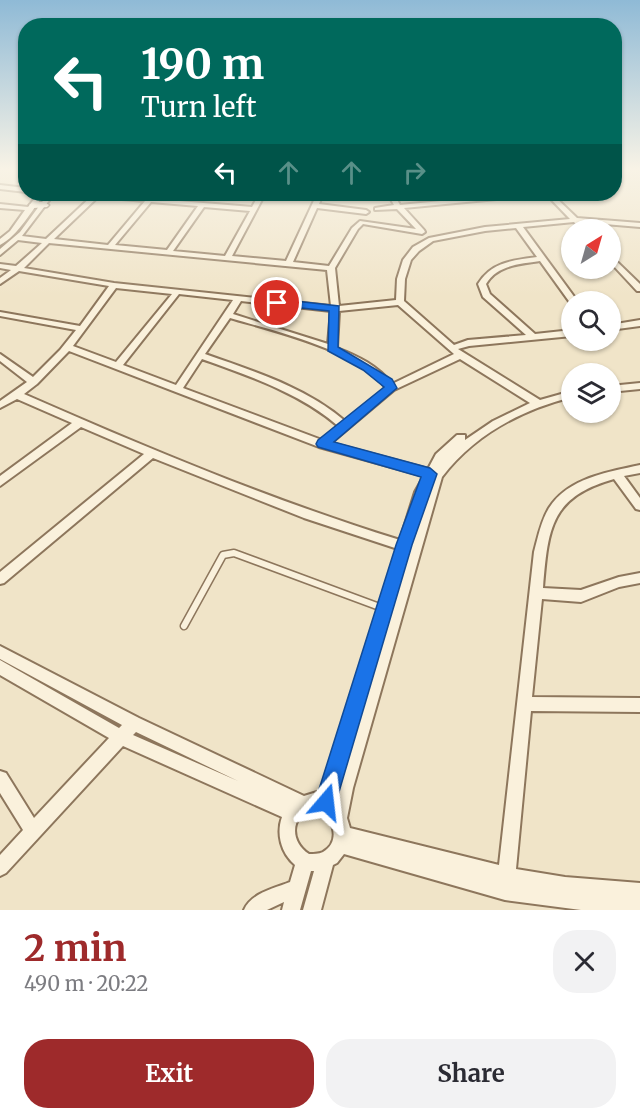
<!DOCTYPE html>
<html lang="en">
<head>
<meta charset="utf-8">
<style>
  :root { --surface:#fff; --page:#f2f2f3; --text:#2b2b33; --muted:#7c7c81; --accent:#9e2a2b }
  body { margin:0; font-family:Merriweather,serif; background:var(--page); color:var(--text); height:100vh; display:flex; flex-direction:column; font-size:22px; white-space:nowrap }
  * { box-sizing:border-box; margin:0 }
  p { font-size:20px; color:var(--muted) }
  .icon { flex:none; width:33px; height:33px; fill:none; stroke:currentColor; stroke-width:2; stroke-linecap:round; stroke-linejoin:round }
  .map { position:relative; height:910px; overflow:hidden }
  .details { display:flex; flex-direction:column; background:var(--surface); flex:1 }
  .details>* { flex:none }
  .hud { position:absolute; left:18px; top:18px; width:604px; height:183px; border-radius:24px; box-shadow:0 2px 4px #0004; background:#00695c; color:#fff; overflow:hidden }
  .needle { width:39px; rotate:37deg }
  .tools { position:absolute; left:561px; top:219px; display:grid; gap:12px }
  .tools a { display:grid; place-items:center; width:60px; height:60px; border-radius:50%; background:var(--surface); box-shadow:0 2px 4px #0004; font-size:30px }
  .pin { position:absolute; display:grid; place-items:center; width:51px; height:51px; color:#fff; margin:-26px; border:3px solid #fff; border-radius:50%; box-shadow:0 2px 6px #0007 }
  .me { position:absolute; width:66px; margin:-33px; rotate:17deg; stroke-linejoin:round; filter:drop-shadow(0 0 4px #0008) }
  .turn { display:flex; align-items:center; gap:21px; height:126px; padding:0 24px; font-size:27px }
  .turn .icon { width:78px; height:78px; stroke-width:2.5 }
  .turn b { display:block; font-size:42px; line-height:51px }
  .lanes { display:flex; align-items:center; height:57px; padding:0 24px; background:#0003; justify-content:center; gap:30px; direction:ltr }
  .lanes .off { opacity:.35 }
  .round { display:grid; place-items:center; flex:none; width:63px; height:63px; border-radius:24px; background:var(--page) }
  .summary { display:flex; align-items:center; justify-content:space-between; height:102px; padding:0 24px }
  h1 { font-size:36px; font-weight:700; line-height:45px; color:var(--accent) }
  .action { display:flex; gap:12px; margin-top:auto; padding:12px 24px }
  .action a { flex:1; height:69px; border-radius:24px; background:var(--accent); color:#fff; font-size:24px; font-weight:700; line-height:69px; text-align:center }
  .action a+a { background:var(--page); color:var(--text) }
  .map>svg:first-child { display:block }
</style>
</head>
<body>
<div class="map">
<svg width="640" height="910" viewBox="0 0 640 910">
  <rect width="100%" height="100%" fill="#f0e4c8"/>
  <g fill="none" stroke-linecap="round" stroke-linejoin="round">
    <defs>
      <path id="lane" d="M184,626L223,555L234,553L385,609"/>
      <g id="street">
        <path d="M0,185L26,188V192L0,189Z"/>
        <path d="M38,194H44C33,209 18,236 0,245V239L10,231L25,210L0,208V204L28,207Z"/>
        <path d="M48,194H54L22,236L46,239L94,194L252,207L257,198L226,196L223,194H265L232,256L286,261L317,194H323L319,204L366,210L369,212L366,214L317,208L293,262L329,266L352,228L360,221L416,229L397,209L375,210V208L394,205L388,194H394L400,205L513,194H530L527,196L404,208L424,230L425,232L422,234L363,224L358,229L335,268L339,306L396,300L397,279L403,260L413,247L429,238L485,227L570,219L546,194H552L577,218L640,223V227L581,222L588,230H581L574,222L523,227L578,302H572L571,304L540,261C520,264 497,265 486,284L490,294L535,334L572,330V336L469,346L458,349L540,400L572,391V397C521,410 474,435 442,477L353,788L347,818L350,828L499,865L534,552C538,537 541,521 549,508C568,478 608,472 640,465V473L624,476L640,498V510L636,509L614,479C550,497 548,529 543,588L581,590L619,577L640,573V583L619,587L581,602L542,599L532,697L640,698V712L531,711L516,869L565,877L640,883V910H581L505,900L344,854L337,863L333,865L321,910H303L314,871H311L300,910H282L284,902L267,910H244C251,893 275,888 290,882L295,865C281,853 276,834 282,817L123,746L6,873L0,876V855L23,830L0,793V771L6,773L34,818L109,738L0,675V660L119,728L122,725L0,659V646L139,718L304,796L317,792L321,794L398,549L304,518L153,458L4,583L0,584V572L144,454L81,427L0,486V476L72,423L17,399L0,408V401L27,382L0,361V354L33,377L60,350L76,330L0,316V312L80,326L109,286L19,271L0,284V278L11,270L0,268V264L16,266L42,243L18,240L0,255V249L20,232ZM98,197L145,201L108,245L54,239ZM151,202L198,206L167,250L115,245ZM204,207L250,211L225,256L173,251ZM516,228L537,257C514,260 491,262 478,284L483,297L526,335L468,340L454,345L404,301L405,279L411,260L419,251L433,241L485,231ZM49,243L327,270L331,306L114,283L24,268ZM116,288L172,294L116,362L73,346ZM179,294L233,300L176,385L123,365ZM241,301L331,311L328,344L233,314ZM398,305L454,354L392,384C378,366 358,356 337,348L339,311ZM230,318C277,332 354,349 386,388L345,421C306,387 253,371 205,354ZM69,351L319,447L424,476L415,492L400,540C271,500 147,448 24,394L37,384ZM202,359C249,376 300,393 338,426L322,440L183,388ZM460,359L530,403L493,421L465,440V435H457L436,454L428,469L331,443L394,390ZM136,732L238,781L133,735ZM316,808C333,816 342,841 323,852C319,854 313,854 309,854C288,840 291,813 316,808Z"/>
        <path d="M610,255L640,284V291H637L610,262Z"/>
        <path d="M640,320V326L610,330V325Z"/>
        <path d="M640,383V389L610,392V386Z"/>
      </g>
      <path id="secondary" d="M44,202L49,205L47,207L34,208L29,205L34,202Z"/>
    </defs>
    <use href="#lane" stroke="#8d765c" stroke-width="9"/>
    <use href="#street" stroke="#8d765c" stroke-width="4"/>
    <use href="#secondary" stroke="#6f573f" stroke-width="3"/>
    <use href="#lane" stroke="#faf1dc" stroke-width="6"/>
    <use href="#street" fill="#faf1dc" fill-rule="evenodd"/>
    <use href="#secondary" fill="#faf1dc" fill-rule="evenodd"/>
  </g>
  <linearGradient id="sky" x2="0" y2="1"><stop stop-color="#8fbad6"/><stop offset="0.57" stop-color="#f8f3e6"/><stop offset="1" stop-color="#f8f3e6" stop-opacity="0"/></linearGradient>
  <rect width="640" height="296" fill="url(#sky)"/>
  <path fill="#1a73e8" stroke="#114b97" stroke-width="1.5" d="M277,299L339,306L338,347L392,379L397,388L334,442L430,468L437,474L412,545L336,802L333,809L326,812L318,809L315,802L396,545L421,477L318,447L316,444L318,440L384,387L363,370L328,351L329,311L273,305V300Z"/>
</svg>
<div class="tools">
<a><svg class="needle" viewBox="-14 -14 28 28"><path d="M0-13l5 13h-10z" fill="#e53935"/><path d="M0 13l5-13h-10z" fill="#7c7c81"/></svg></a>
<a><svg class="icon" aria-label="search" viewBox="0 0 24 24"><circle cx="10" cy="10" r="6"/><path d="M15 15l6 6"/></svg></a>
<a><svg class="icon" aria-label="layers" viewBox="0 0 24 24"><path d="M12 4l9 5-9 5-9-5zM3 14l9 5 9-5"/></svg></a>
</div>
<div class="pin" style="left:277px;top:303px;background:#d93025"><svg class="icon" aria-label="arrive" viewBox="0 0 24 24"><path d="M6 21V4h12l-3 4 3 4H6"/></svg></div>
<svg class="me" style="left:326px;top:802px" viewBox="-20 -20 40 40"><path d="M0-17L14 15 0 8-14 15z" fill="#1a73e8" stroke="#fff" stroke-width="4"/></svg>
<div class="hud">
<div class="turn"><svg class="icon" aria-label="left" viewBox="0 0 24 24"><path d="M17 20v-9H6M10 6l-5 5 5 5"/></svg><div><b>190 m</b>Turn left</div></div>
<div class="lanes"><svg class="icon" aria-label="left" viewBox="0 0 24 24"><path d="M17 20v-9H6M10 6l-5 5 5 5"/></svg><svg class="icon off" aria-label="ahead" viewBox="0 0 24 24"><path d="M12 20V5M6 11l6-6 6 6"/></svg><svg class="icon off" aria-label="ahead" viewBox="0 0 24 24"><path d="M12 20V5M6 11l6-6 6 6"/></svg><svg class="icon off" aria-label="right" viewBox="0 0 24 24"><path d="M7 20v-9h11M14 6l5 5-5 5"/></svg></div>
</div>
</div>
<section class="details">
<div class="summary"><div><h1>2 min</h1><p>490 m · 20:22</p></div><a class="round"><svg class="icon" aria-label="close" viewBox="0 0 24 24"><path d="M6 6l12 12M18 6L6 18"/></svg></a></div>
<div class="action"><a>Exit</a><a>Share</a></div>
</section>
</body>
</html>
